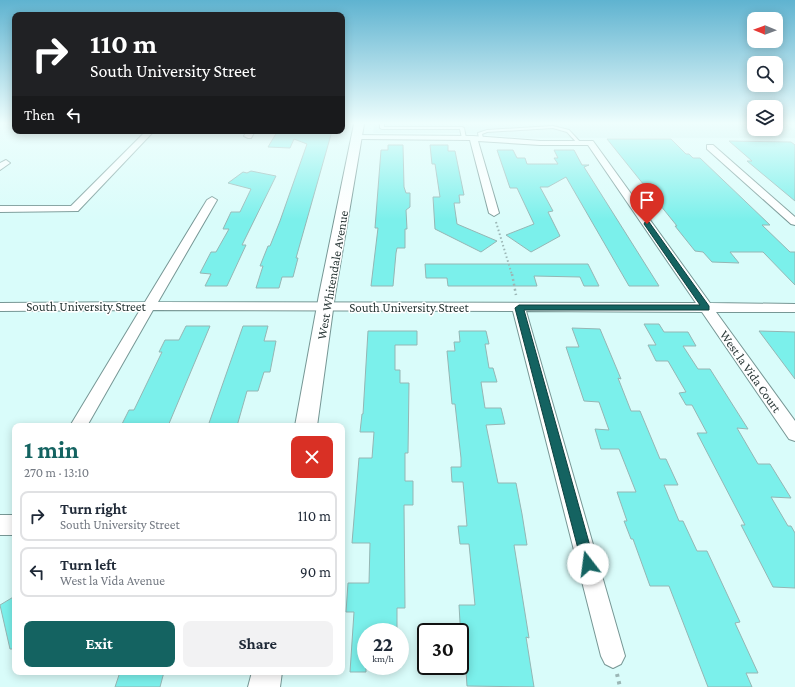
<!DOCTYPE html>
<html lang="en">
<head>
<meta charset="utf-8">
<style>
  :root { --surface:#fff; --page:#f2f2f3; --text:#1f2937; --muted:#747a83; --line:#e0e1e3; --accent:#146361 }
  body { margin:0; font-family:"Crimson Pro",serif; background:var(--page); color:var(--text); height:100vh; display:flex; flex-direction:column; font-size:15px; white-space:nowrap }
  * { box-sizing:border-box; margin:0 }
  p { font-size:13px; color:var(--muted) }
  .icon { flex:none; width:22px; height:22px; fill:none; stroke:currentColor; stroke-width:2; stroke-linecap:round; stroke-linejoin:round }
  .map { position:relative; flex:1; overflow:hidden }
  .side { position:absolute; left:12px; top:423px; width:333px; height:252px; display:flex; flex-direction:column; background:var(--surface); border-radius:8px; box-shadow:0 2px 10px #0003 }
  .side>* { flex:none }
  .guide { position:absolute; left:12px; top:12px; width:333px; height:122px; border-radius:8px; box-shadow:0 2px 10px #0003; background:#202124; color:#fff; overflow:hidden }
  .needle { width:26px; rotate:271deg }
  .tools { position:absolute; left:747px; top:12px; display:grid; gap:8px }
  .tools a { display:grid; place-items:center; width:36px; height:36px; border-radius:8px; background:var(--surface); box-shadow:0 2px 10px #0003; font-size:20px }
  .speed { position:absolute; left:357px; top:623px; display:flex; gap:8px; font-size:20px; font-weight:700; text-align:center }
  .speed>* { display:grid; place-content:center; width:52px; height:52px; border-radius:50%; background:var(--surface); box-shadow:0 2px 10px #0003; line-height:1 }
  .speed small { font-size:10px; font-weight:400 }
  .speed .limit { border:2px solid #111; border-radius:6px; background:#fff; color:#111 }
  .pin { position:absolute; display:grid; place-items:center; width:34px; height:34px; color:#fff; margin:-41px -17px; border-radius:50% 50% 50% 0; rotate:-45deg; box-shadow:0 0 4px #0007 }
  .pin .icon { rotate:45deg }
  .me { position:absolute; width:44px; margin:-22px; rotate:345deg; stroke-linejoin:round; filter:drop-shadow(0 0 3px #0008) }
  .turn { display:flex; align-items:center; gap:14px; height:84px; padding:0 12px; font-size:18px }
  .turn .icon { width:52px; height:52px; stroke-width:2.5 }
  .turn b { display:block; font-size:28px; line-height:34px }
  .then { display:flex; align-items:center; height:38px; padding:0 12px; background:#0003; gap:8px; font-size:15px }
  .round { display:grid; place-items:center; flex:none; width:42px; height:42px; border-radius:8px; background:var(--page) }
  .summary { display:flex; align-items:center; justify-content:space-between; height:68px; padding:0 12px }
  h1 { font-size:24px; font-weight:700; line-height:30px; color:var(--accent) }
  .action { display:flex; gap:8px; margin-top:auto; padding:8px 12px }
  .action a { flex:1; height:46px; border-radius:8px; background:var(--accent); color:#fff; font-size:16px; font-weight:700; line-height:46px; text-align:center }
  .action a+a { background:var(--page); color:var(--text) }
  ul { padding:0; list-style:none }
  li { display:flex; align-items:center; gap:12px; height:50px; margin:0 8px 6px; padding:0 4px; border:2px solid var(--line); border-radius:8px }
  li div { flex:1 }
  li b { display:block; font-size:15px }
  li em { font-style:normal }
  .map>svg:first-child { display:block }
</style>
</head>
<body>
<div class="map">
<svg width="795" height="687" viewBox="0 0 795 687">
  <rect width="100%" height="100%" fill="#d9fcfa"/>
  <path fill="#c4efed" d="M374,124H754V129H776V124H786L795,130V138H524L466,133H373Z"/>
  <g fill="#7bf0eb" stroke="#95b6b4">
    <path d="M276,131H332L296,258H298L293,277H282L279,288H256L263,266H260L268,246H270L280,221L307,144L294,139L290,148L268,147L277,132Z"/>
    <path d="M607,139H671L686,154H689L693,158H700L770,225H762L790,252H795V285L763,252H730L739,263L712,262L703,252L695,251L675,226H677Z"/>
    <path d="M729,141L791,142L795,145V201L747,161H752Z"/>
    <path d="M388,145H403L404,187L406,193H410V207L406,210L407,229H405V248H397L396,253L393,286H371L378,228H375L381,150H388Z"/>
    <path d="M430,145H448V151H455L464,195H459L460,203H454L457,224L497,241L481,252L435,229L433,197H440L435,164H432Z"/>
    <path d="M497,150H513L517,158H525L527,164H558L554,158H558L554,150H574L582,165H589L584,167L659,286H629L566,177L548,187H540L553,211L548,212L560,236L531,252L506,235L534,224L517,188H510Z"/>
    <path d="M251,171L276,176L242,245H246L227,286H205L211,274L200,273L211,252H216L229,229H223L231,212H240L251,189L228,183L243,172L247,173Z"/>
    <path d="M425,264H588L599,286H584L580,277L534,276L537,286H448L447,278H426Z"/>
    <path d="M644,324H659L664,332H688L696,346H683L698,369H710L748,429L737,428L758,464H770L791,498L771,497L788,526H791L795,533V588L773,587L741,525H745L697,433H707L692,405H686L679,393L686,392L668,361H656L648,345H656Z"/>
    <path d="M186,326H210L168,426H121L129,410H134L162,352H159L165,340H179Z"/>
    <path d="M243,326H268L264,341H276L270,372H264L258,391H247L237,426H208Z"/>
    <path d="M572,328L600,329L621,379L618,378L631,411H640L660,459H666L678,485H664L679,521H683L697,551H707L740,622L735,623L758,673H746L752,687H708L669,586H650L633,539H631L624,521H627L617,492H636L619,449H601L595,429L609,430L599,402L584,401L566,347H579Z"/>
    <path d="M368,331H417V345H395V370H400V383H409L408,453H405V481H413V505H404L405,608H397V632H366V672H350L354,612H346L348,583H369L370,543H352L359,458H372L374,432H360L362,414H363Z"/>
    <path d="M459,331H486L489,344H485L489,368H493L497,382H481L485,408H501L505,424L486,425L498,483H516L522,514L527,545H514L529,638L526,637L534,687L467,686L464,640H461L459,605H475L469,544H460L458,526H467L463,482H452L451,467H461V458L455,404H452L447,351H455L454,342H460Z"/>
    <path d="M759,331L795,332V379Z"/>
    <path d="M15,596V649H10L0,605Z"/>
    <path d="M120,672H164L160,687H115Z"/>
  </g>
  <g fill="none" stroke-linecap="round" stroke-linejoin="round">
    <defs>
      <g id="service">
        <path d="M380,124H384V127H462L464,128L466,138L464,139L462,138L460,129H382L380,128Z"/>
        <path d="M553,126L569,130L581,143L578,144L567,132L553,128L487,132L482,134L483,138L481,139L479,138L478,133L487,130Z"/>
      </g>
      <g id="minor">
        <path d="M146,131H154L78,211L0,212V206H71Z"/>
        <path d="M247,131H255L251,138H248L244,136Z"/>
        <path d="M354,135L473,136L540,141H593L710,303L795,304V312H716L795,421V441L789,439L702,312L526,311L625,656L621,664L613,668L605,664L601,656L513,311L153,310L87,426H70L140,310L0,311V303L145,302L207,200L212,197L217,200L158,302L696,303L588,145H540L478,141L499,213L494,216L489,213L470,140L357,139L353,137Z"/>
        <path d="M707,145H713L795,217V225L791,224L707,149Z"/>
        <path d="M6,160L10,163L0,170V163Z"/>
        <rect x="0" y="515" width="15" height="20"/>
      </g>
      <g id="tertiary">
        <path d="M354,124H364L335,295L317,426H295L319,295Z"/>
        <path d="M252,672H282L280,687H248Z"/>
      </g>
    </defs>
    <use href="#service" stroke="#779795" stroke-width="2"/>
    <use href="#minor" stroke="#779795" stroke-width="2"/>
    <use href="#tertiary" stroke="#779795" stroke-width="2"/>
    <path stroke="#9bb6b5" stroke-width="2" stroke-dasharray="1.5 2.5" stroke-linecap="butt" d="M496,222L512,275"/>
    <path stroke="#9bb6b5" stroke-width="2.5" stroke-dasharray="2 3" stroke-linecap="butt" d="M512,274L516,295"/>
    <path stroke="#9bb6b5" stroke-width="4" stroke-dasharray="3 4.5" stroke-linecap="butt" d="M617,674L620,687"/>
    <use href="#service" fill="#fff" fill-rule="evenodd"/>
    <use href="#minor" fill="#fff" fill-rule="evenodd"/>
    <use href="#tertiary" fill="#fff" fill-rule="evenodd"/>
  </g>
  <linearGradient id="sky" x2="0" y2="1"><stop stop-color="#5fb3d0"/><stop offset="0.56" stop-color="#eefefd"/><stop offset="1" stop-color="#eefefd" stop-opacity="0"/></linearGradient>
  <rect width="795" height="220" fill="url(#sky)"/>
  <path fill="#146361" stroke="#0d403f" d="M645,222H649L709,306V310H524L595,564L593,569L588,570L583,569L582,564L515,308L519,305H700L644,224Z"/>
  <g text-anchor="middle" stroke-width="3" stroke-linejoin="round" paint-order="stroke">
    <g font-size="13" fill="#2c3a39" stroke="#fff">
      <text transform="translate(332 275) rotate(-80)" y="5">West Whitendale Avenue</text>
      <text x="86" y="311">South University Street</text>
      <text x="409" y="312">South University Street</text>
      <text transform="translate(751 371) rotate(55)" y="5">West la Vida Court</text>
    </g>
  </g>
</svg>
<div class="tools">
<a><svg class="needle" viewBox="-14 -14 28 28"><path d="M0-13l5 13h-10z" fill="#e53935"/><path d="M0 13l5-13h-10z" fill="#747a83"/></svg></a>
<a><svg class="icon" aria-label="search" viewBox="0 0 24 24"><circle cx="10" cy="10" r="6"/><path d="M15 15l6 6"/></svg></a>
<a><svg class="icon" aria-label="layers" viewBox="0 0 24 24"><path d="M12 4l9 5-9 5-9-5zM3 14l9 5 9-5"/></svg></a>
</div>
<div class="speed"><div>22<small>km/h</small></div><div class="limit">30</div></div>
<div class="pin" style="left:647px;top:224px;background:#d93025"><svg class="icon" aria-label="arrive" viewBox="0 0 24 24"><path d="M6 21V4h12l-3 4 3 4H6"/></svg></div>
<svg class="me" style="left:588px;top:564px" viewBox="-20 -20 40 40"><circle r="19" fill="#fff"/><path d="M0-13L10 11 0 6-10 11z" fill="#146361"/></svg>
<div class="guide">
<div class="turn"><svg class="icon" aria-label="right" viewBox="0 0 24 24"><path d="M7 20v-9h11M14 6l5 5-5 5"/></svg><div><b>110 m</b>South University Street</div></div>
<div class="then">Then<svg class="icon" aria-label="left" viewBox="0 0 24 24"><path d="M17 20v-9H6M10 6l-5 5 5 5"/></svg></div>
</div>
<section class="side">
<div class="summary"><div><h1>1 min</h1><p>270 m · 13:10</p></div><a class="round" style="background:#d93025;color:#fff"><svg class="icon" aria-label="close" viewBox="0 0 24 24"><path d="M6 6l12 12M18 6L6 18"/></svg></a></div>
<ul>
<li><svg class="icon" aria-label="right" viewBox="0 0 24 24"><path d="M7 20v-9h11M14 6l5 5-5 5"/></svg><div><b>Turn right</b><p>South University Street</p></div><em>110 m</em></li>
<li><svg class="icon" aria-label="left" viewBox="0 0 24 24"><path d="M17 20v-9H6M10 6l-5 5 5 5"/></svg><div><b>Turn left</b><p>West la Vida Avenue</p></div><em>90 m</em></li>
</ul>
<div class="action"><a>Exit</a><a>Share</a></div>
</section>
</div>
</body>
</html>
